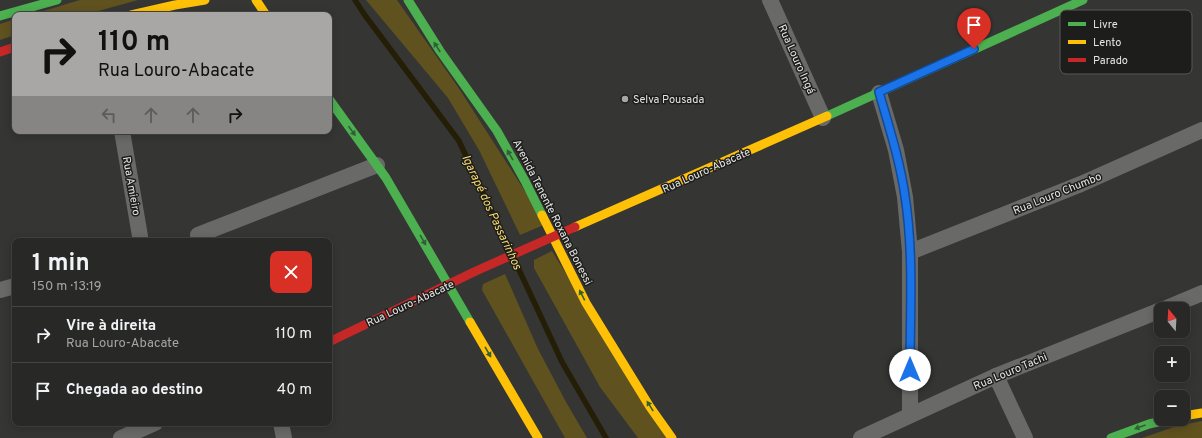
<!DOCTYPE html>
<html lang="pt">
<head>
<meta charset="utf-8">
<style>
  :root { --surface:#282827; --page:#343433; --text:#f1f3f6; --muted:#a5a6a7; --line:#444 }
  body { margin:0; font-family:Overpass,sans-serif; background:var(--page); color:var(--text); height:100vh; display:flex; flex-direction:column; font-size:15px; white-space:nowrap }
  * { box-sizing:border-box; margin:0 }
  p { font-size:13px; color:var(--muted) }
  .icon { flex:none; width:22px; height:22px; fill:none; stroke:currentColor; stroke-width:2; stroke-linecap:round; stroke-linejoin:round }
  .map { position:relative; flex:1; overflow:hidden }
  .side { position:absolute; left:12px; top:238px; width:320px; height:188px; display:flex; flex-direction:column; background:var(--surface); border-radius:8px; box-shadow:0 2px 10px #0003,0 0 0 1px var(--line) }
  .side>* { flex:none }
  .banner { position:absolute; left:12px; top:12px; width:320px; height:122px; border-radius:8px; box-shadow:0 2px 10px #0003,0 0 0 1px var(--line); background:#a8a7a6; color:#111; overflow:hidden }
  .needle { width:26px; rotate:342deg }
  .controls { position:absolute; left:1154px; top:302px; display:grid; gap:8px }
  .controls a { display:grid; place-items:center; width:36px; height:36px; border-radius:8px; background:var(--surface); box-shadow:0 2px 10px #0003,0 0 0 1px var(--line); font-size:20px }
  .pin { position:absolute; display:grid; place-items:center; width:34px; height:34px; color:#fff; margin:-41px -17px; border-radius:50% 50% 50% 0; rotate:-45deg; box-shadow:0 0 4px #0007 }
  .pin .icon { rotate:45deg }
  .me { position:absolute; width:44px; margin:-22px; rotate:0deg; stroke-linejoin:round; filter:drop-shadow(0 0 3px #0008) }
  .turn { display:flex; align-items:center; gap:14px; height:84px; padding:0 20px; font-size:18px }
  .turn .icon { width:52px; height:52px; stroke-width:2.5 }
  .turn b { display:block; font-size:28px; line-height:34px }
  .lanes { display:flex; align-items:center; height:38px; padding:0 20px; background:#0003; justify-content:center; gap:20px; direction:ltr }
  .lanes .off { opacity:.35 }
  .round { display:grid; place-items:center; flex:none; width:42px; height:42px; border-radius:8px; background:var(--page) }
  .head { display:flex; align-items:center; justify-content:space-between; height:68px; padding:0 20px }
  h1 { font-size:24px; font-weight:700; line-height:30px }
  ul { padding:0; list-style:none }
  li { display:flex; align-items:center; gap:12px; height:56px; padding:0 20px; border-top:1px solid var(--line) }
  li div { flex:1 }
  li b { display:block; font-size:15px }
  li em { font-style:normal }
  .map>svg:first-child { display:block }
</style>
</head>
<body>
<div class="map">
<svg width="1202" height="438" viewBox="0 0 1202 438">
  <rect width="100%" height="100%" fill="#353534"/>
  <g fill="#5f521f">
    <path d="M80,0H138L84,15H30Z"/>
    <path d="M366,0H397L460,90L546,224L520,235L479,150L448,98Z"/>
    <path d="M15,19V35L0,40V24Z"/>
    <path d="M552,251L668,438H638L600,387L534,268V260Z"/>
    <path d="M505,274L538,349L566,402L587,438H565L482,290L483,284Z"/>
    <path d="M1202,421V438H1142L1177,426Z"/>
  </g>
  <g fill="none" stroke-linecap="round" stroke-linejoin="round">
    <g stroke="#251e07" stroke-width="5.5">
      <path d="M355,0L364,14L459,141L510,251"/>
      <path d="M514,259L562,362L606,438"/>
    </g>
    <g stroke="#696968" stroke-width="16">
      <path d="M770,0L823,118"/>
      <path d="M879,93L896,150L905,197L910,252V415"/>
      <path d="M122,131L140,236V241"/>
      <path d="M198,235L377,165"/>
      <path d="M910,252L1081,184L1202,130"/>
      <path d="M0,290L15,286"/>
      <path d="M1164,309L1202,293"/>
      <path d="M996,376L1025,438"/>
      <path d="M281,423L284,438"/>
      <path d="M121,438L155,423"/>
      <path d="M861,438L996,376L1161,310"/>
    </g>
    <g stroke="#4caf50" stroke-width="9">
      <path d="M408,0L440,51L497,131L525,181L542,215"/>
      <path d="M0,16L57,0"/>
      <path d="M329,99L386,178L470,322"/>
      <path d="M827,116L1083,0"/>
      <path d="M1111,438L1149,424L1171,419"/>
    </g>
    <g stroke="#ffc107" stroke-width="9">
      <path d="M256,0L266,15"/>
      <path d="M131,15L175,5L205,0"/>
      <path d="M542,215L586,303L650,407L672,438"/>
      <path d="M575,227L827,116"/>
      <path d="M470,322L538,438"/>
      <path d="M1183,416L1202,413"/>
    </g>
    <g stroke="#c62828" stroke-width="9">
      <path d="M0,52L15,47"/>
      <path d="M329,342L476,271L575,227"/>
    </g>
  </g>
  <defs><path id="oneway-solid" d="M-6-.8H1V-3.2L6.5 0L1 3.2V.8H-6Z"/></defs>
  <g fill="#325f33">
    <use href="#oneway-solid" transform="translate(437 47) rotate(-123)"/>
    <use href="#oneway-solid" transform="translate(352 131) rotate(54)"/>
    <use href="#oneway-solid" transform="translate(510 155) rotate(-120)"/>
    <use href="#oneway-solid" transform="translate(423 240) rotate(60)"/>
    <use href="#oneway-solid" transform="translate(582 295) rotate(-117)"/>
    <use href="#oneway-solid" transform="translate(488 352) rotate(60)"/>
    <use href="#oneway-solid" transform="translate(650 406) rotate(-122)"/>
    <use href="#oneway-solid" transform="translate(1140 427) rotate(160)"/>
  </g>
  <g fill="none" stroke-linecap="round" stroke-linejoin="round">
    <defs>
      <path id="route" d="M910,370C910,313 914,254 905,196C900,161 889,127 879,92L974,49"/>
    </defs>
    <use href="#route" stroke="#114b97" stroke-width="10"/>
    <use href="#route" stroke="#1a73e8" stroke-width="7"/>
  </g>
  <circle fill="#a8a7a6" stroke="#1d1d1c" stroke-width="1.5" cx="625" cy="99" r="4"/>
  <g text-anchor="middle" stroke-width="3" stroke-linejoin="round" paint-order="stroke">
    <g font-size="11" fill="#e6e5e4" stroke="#1d1d1c">
      <text transform="translate(797 59) rotate(66)" y="4">Rua Louro Ingá</text>
      <text transform="translate(706 170) rotate(-24)" y="4">Rua Louro-Abacate</text>
      <text transform="translate(132 186) rotate(80)" y="4">Rua Amieiro</text>
      <text transform="translate(1057 193) rotate(-22)" y="4">Rua Louro Chumbo</text>
      <text transform="translate(553 212) rotate(63)" y="4">Avenida Tenente Roxana Bonessi</text>
      <text transform="translate(410 303) rotate(-25)" y="4">Rua Louro-Abacate</text>
      <text transform="translate(1010 371) rotate(-23)" y="4">Rua Louro Tachi</text>
    </g>
    <g font-size="11" fill="#e6e5e4" stroke="#1d1d1c" text-anchor="start">
      <text x="633" y="103">Selva Pousada</text>
    </g>
    <g font-size="12" font-style="italic" fill="#fbde6e" stroke="#1d1d1c">
      <text transform="translate(492 212) rotate(65)" y="4">Igarapé dos Passarinhos</text>
    </g>
  </g>
  <rect x="1060" y="10" width="132" height="64" rx="6" fill="#1d1d1c" stroke="#595958" stroke-width="1"/>
  <rect x="1068" y="22" width="18" height="4" fill="#4caf50"/>
  <rect x="1068" y="40" width="18" height="4" fill="#ffc107"/>
  <rect x="1068" y="58" width="18" height="4" fill="#c62828"/>
  <g font-size="11" fill="#e6e5e4">
    <text x="1093" y="28">Livre</text>
    <text x="1093" y="46">Lento</text>
    <text x="1093" y="64">Parado</text>
  </g>
</svg>
<div class="controls">
<a><svg class="needle" viewBox="-14 -14 28 28"><path d="M0-13l5 13h-10z" fill="#e53935"/><path d="M0 13l5-13h-10z" fill="#a5a6a7"/></svg></a>
<a>+</a>
<a>−</a>
</div>
<div class="pin" style="left:974px;top:49px;background:#d93025"><svg class="icon" aria-label="arrive" viewBox="0 0 24 24"><path d="M6 21V4h12l-3 4 3 4H6"/></svg></div>
<svg class="me" style="left:910px;top:370px" viewBox="-20 -20 40 40"><circle r="19" fill="#fff"/><path d="M0-13L10 11 0 6-10 11z" fill="#1a73e8"/></svg>
<div class="banner">
<div class="turn"><svg class="icon" aria-label="right" viewBox="0 0 24 24"><path d="M7 20v-9h11M14 6l5 5-5 5"/></svg><div><b>110 m</b>Rua Louro-Abacate</div></div>
<div class="lanes"><svg class="icon off" aria-label="left" viewBox="0 0 24 24"><path d="M17 20v-9H6M10 6l-5 5 5 5"/></svg><svg class="icon off" aria-label="ahead" viewBox="0 0 24 24"><path d="M12 20V5M6 11l6-6 6 6"/></svg><svg class="icon off" aria-label="ahead" viewBox="0 0 24 24"><path d="M12 20V5M6 11l6-6 6 6"/></svg><svg class="icon" aria-label="right" viewBox="0 0 24 24"><path d="M7 20v-9h11M14 6l5 5-5 5"/></svg></div>
</div>
<section class="side">
<div class="head"><div><h1>1 min</h1><p>150 m · 13:19</p></div><a class="round" style="background:#d93025;color:#fff"><svg class="icon" aria-label="close" viewBox="0 0 24 24"><path d="M6 6l12 12M18 6L6 18"/></svg></a></div>
<ul>
<li><svg class="icon" aria-label="right" viewBox="0 0 24 24"><path d="M7 20v-9h11M14 6l5 5-5 5"/></svg><div><b>Vire à direita</b><p>Rua Louro-Abacate</p></div><em>110 m</em></li>
<li><svg class="icon" aria-label="arrive" viewBox="0 0 24 24"><path d="M6 21V4h12l-3 4 3 4H6"/></svg><div><b>Chegada ao destino</b></div><em>40 m</em></li>
</ul>
</section>
</div>
</body>
</html>
